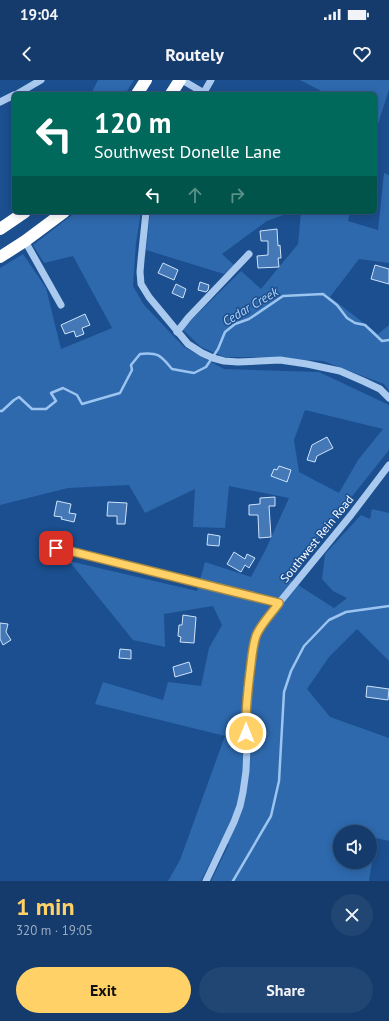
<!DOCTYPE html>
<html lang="en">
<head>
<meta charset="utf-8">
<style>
  :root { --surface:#143b6b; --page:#214673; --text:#f1f3f6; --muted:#9dadc1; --line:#33557e; --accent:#ffd166 }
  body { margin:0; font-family:"PT Sans",sans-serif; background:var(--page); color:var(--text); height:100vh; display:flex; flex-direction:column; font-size:15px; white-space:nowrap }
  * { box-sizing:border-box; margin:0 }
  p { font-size:13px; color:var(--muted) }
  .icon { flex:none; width:22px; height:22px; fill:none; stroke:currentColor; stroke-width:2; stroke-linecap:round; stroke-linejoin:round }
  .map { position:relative; height:801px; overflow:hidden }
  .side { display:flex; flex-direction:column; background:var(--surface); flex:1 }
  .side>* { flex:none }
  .banner { position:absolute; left:12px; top:12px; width:365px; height:122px; border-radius:6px; box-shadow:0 2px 10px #0003,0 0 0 1px var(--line); background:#00695c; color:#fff; overflow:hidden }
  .buttons { position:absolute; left:333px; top:745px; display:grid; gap:8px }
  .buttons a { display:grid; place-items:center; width:44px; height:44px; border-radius:50%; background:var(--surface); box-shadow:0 2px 10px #0003,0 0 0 1px var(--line); font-size:20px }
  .pin { position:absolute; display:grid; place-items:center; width:34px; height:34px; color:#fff; margin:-17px; border-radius:8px; box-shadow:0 2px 6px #0006 }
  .me { position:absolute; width:44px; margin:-22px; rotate:0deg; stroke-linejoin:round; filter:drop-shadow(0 0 3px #0008) }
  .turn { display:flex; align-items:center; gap:14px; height:84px; padding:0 16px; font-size:18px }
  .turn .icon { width:52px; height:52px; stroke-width:2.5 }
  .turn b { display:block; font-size:28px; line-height:34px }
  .lanes { display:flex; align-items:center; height:38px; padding:0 16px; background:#0003; justify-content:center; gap:20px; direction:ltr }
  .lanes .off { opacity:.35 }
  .round { display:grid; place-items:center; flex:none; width:42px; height:42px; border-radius:21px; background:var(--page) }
  .overview { display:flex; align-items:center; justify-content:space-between; height:68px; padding:0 16px }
  h1 { font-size:24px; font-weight:800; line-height:30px; color:var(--accent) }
  .button { display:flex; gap:8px; margin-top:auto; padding:8px 16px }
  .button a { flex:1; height:46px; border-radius:24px; background:var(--accent); color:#111; font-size:16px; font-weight:800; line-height:46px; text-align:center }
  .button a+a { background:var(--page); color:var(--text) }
  .status { display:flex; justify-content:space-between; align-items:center; height:28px; padding:0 20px; background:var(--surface); direction:ltr }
  .status svg { height:11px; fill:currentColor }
  header { display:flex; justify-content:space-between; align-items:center; height:52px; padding:0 16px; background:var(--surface); font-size:18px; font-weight:800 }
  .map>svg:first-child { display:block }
</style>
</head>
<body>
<div class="status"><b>19:04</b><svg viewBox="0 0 49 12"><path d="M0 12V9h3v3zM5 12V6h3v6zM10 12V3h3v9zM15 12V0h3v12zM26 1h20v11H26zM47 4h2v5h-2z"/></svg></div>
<header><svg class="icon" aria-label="back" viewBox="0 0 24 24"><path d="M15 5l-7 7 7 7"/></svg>Routely<svg class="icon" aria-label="heart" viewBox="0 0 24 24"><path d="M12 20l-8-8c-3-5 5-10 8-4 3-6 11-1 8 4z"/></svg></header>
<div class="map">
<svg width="389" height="801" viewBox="0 0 389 801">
  <rect width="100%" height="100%" fill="#1b4f8f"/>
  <g fill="#2e69ad" fill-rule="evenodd">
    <path d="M98,0H134L125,14H91Z"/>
    <path d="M300,0H389V9L375,54V14H327Z"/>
    <path d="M384,93L389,95V183L359,179L330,217L378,254L389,245V311L384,304L323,281L258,277H224L201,267L182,249L241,191L261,209L298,164L301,132H350L348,141L378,150Z"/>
    <path d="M76,132H141L136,163L133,206L144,225L184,267L224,289L319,292L389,325V370L287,498L334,528L347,518L333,511L322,499L325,474L361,435L370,439L372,429L389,433V581L357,549L329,577L307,609L330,637L389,658V761L376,758L369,801H211L229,764L221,761L201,801H168L180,780L225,656L95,624L103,602L163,620L168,602L201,606L209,568L222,545L213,526L164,534L165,567L133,560L69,481L197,511L205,482L251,497L265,471L289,418L229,406L225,448L193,447L195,409L145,433L129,405L68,408L0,425V188L23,174L46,208L61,269L112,248L73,176L44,183L33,165ZM305,330L383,349L358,380L339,413L299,392L294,360ZM340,752H370V782H340Z"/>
    <path d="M150,132H291L267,141L222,174L234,185L224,194L146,170Z"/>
  </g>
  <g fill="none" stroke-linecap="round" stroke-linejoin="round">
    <g stroke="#9cc4f0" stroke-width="2.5">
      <path d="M0,331H2L14,320L19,317L32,329H46L56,321L51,313L63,308L77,315L82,324L120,313L132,290L131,285L140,274C159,272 161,276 172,289L194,293L206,287L218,269L225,252L235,244L249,239L283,216L323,214L337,225L347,238L355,243L365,245L382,261L389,260"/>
      <path d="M233,801L271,736L279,701L284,612L291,591L304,566L329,540L346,532L389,526"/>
    </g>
  </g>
  <g fill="#4478b7" stroke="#cfe3fa">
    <path d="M277,149L278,166L280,165L281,178H278L279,187L258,188L257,176L268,175V161H261L260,151Z"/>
    <path d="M163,183L178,190L174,200L158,193Z"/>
    <path d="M375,185L389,189V204L371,199Z"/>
    <path d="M200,202L209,205L208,210L206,212L198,210Z"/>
    <path d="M176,204L186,209L183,218L172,213Z"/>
    <path d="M85,234L90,245L82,248L84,254L76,257L74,251L65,254L61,245Z"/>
    <path d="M327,357L333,368L317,376L315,382L307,380L312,365Z"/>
    <path d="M279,386L291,390L287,402L271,396L274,389L277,390Z"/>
    <path d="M275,417V426H269L271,457L259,458L258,435H249V425L260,424V418Z"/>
    <path d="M57,421L71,424L69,433L76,434L74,442L61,439L62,437L54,436Z"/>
    <path d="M108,422L127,423L125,444H117V436H107Z"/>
    <path d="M208,454L220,456L219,466L207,465Z"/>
    <path d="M234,472L245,479L247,474L255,478L249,488L245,485L241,492L227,484Z"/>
    <path d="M183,535L196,537L194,563L180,562L181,557L178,556L179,545H182Z"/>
    <path d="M0,543L8,544L6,552L11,560L3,565L0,559Z"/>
    <path d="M120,569L131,570V579L119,578Z"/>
    <path d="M189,582L192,592L175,597L173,587Z"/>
    <path d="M367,606L389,609L388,620L366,617Z"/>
  </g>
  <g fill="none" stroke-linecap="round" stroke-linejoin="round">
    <g stroke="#a9c9ee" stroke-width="7">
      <path d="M182,0L204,13"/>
      <path d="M17,14L41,0"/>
      <path d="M203,14L211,0"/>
      <path d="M0,22L14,15"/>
      <path d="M146,132L141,180L140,192L141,204L149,217L188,264L202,273L213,278L224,281L238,282L280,280L307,284L340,291L363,301L380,309L389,318"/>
      <path d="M25,161L61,225"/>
      <path d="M177,252L188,238L249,174"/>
      <path d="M55,468L66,470L279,523"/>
      <path d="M206,801L234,742L240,726L243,712L246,691L247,666L246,640L247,610L251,579L256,556L260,549L279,523L351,435L389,385"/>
    </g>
    <g stroke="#fff" stroke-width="12">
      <path d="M137,14L146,0"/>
      <path d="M171,14L180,0"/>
      <path d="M0,149L25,132"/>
      <path d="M0,177L25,161L64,132"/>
    </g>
  </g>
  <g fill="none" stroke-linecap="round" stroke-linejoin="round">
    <defs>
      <path id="route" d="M56,468L66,470L279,523C272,533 260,545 256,556C253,565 252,575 251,584C248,607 245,630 246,653"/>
    </defs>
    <use href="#route" stroke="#a68842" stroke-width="10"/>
    <use href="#route" stroke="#ffd166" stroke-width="7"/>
  </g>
  <g text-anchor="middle" stroke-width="3" stroke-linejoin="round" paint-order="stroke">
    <g font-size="12" fill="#fff" stroke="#1b4f8f">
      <text transform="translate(317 459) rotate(-51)" y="4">Southwest Rein Road</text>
    </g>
    <g font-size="13" font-style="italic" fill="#b5d3f5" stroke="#1b4f8f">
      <text transform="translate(250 226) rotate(-31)" y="5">Cedar Creek</text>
    </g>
  </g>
</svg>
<div class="buttons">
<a><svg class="icon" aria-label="sound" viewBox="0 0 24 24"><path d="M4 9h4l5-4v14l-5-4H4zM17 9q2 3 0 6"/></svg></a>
</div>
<div class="pin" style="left:56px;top:468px;background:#d93025"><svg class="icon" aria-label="arrive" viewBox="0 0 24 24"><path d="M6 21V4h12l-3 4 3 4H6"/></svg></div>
<svg class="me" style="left:246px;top:653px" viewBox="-20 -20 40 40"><circle r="17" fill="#ffd166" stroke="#fff" stroke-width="3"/><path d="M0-11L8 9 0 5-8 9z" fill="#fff"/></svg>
<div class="banner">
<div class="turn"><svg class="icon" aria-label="left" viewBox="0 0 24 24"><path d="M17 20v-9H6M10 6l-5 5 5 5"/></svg><div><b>120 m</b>Southwest Donelle Lane</div></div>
<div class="lanes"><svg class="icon" aria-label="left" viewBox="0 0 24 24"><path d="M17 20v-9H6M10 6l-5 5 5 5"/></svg><svg class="icon off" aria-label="ahead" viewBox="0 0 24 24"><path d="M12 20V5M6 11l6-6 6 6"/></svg><svg class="icon off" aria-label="right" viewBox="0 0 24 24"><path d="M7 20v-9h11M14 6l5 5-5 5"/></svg></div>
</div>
</div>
<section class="side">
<div class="overview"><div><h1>1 min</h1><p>320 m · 19:05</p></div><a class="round"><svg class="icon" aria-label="close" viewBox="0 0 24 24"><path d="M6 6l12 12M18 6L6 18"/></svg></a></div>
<div class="button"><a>Exit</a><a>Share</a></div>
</section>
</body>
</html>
